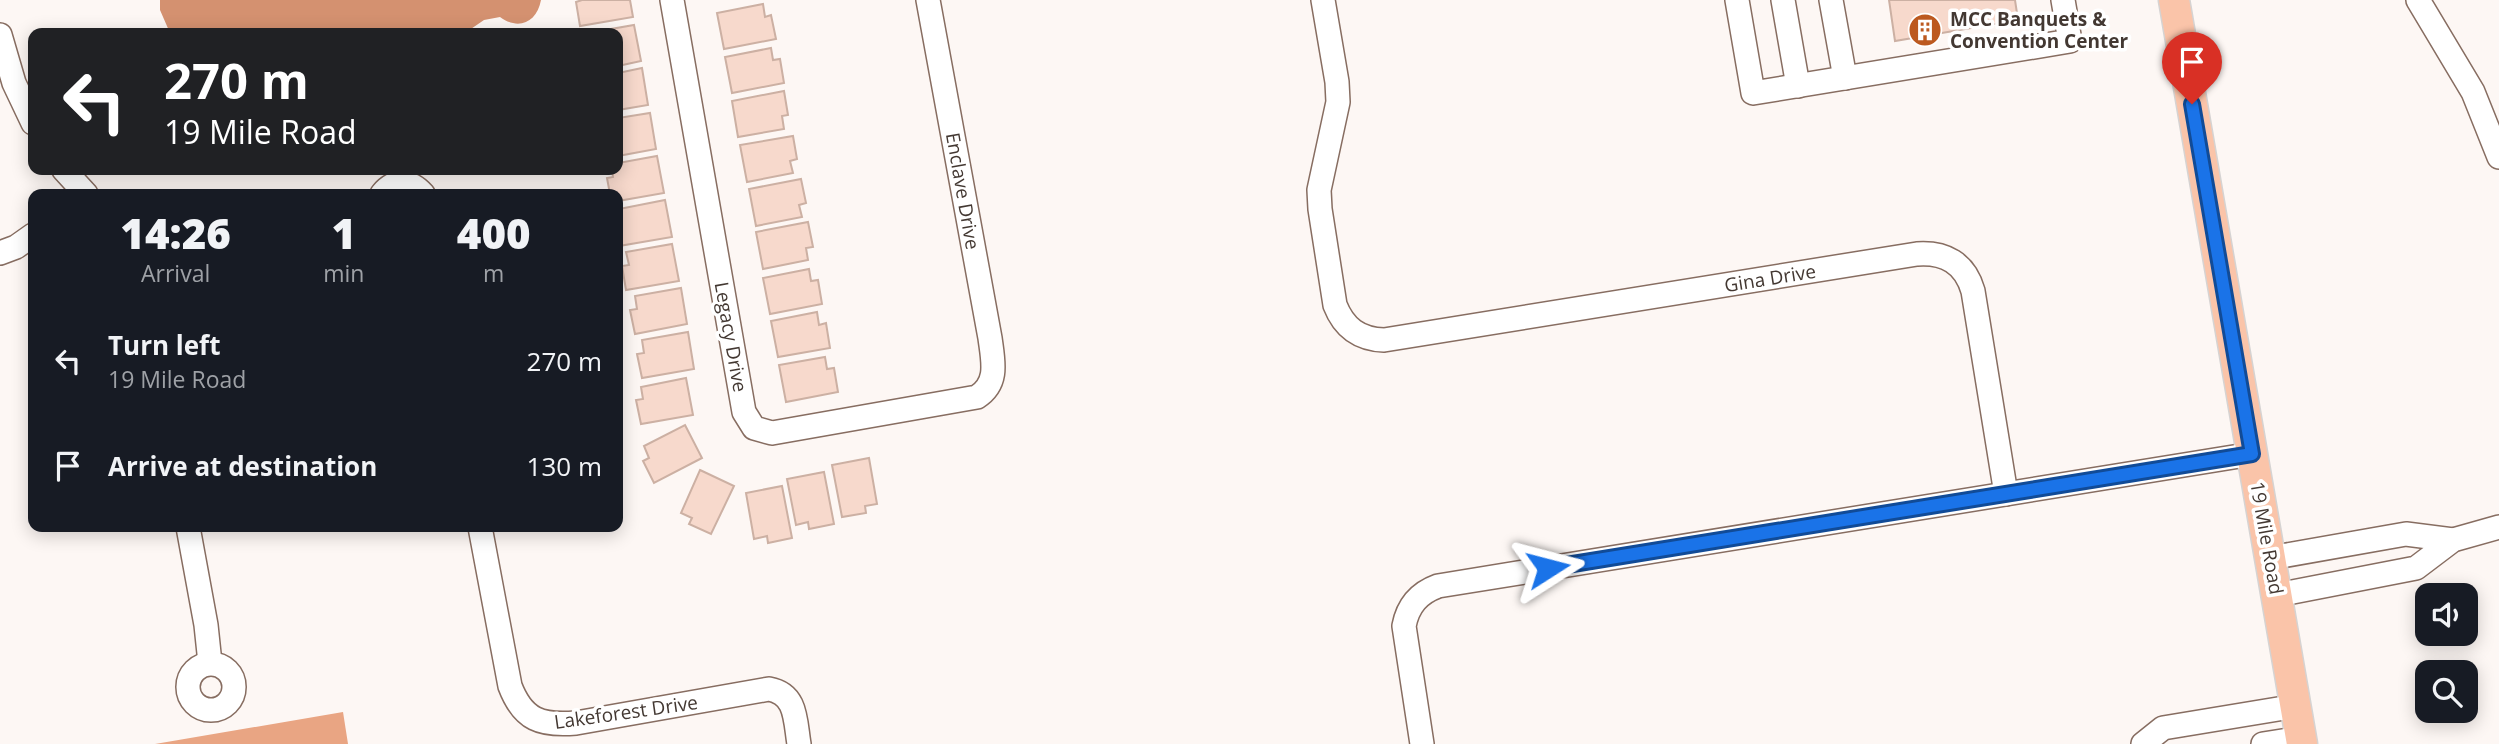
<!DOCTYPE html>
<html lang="en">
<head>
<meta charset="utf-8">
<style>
  :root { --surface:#171b24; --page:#242831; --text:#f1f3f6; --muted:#9ea1a6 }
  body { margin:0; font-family:"Open Sans",sans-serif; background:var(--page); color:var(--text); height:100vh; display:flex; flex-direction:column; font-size:26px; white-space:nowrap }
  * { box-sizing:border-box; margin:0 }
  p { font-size:23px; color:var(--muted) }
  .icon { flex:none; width:38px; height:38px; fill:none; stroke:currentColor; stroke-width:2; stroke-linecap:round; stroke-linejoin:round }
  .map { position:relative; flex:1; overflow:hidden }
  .side { position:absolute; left:28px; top:189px; width:595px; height:343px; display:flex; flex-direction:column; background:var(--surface); border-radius:14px; box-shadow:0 4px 18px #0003 }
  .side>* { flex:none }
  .hud { position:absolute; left:28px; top:28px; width:595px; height:147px; border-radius:14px; box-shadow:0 4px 18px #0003; background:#202124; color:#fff; overflow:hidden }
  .controls { position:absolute; left:2415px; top:583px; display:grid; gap:14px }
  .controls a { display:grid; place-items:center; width:63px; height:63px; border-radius:14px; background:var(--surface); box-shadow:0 4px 18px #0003; font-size:35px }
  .pin { position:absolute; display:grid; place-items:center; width:60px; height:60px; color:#fff; margin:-72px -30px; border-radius:50% 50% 50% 0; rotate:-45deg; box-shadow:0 0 7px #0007 }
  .pin .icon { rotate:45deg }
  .me { position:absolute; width:77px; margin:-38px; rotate:81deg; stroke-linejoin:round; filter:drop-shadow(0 0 5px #0008) }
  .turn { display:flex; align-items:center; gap:24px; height:147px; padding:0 21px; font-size:32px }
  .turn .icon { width:91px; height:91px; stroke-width:2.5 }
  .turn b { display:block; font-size:49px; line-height:60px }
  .eta { display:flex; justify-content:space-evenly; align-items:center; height:119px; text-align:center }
  .eta b { font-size:42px; font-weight:800; line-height:49px }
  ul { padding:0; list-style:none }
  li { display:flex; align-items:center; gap:21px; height:105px; padding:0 21px }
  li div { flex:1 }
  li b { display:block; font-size:26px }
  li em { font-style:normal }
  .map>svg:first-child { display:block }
</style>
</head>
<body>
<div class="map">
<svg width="2499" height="744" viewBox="0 0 2499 744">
  <rect width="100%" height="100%" fill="#fdf7f4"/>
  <path fill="#e9a583" d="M343,712L348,744H155Z"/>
  <path fill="#d49170" d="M160,0H541C537,22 519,31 500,17L484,20L465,33H170L160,10Z"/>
  <g fill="#f7d9cc" stroke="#ccb0a3" stroke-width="2">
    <path d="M582,0H630L633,17L580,26L576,2Z"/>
    <path d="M1889,0H2015L2018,20L1895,41Z"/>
    <path d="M763,4L765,17L771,15L776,39L724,49L717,13Z"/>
    <path d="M634,25L641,61L618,66V33H588Z"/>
    <path d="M771,48L773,60L780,59L784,83L732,93L725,57Z"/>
    <path d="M642,68L648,105L618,110V73Z"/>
    <path d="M784,91L788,115L782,116L784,129L738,137L732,101Z"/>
    <path d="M650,113L656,149L618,156V118Z"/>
    <path d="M793,136L797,159L790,161L793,173L747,182L740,145Z"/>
    <path d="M657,156L664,193L618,201V194H610L607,178L613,177L612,170H618V163Z"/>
    <path d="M801,179L806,203L799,205L802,217L756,226L749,189Z"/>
    <path d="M665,200L672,237L619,246L618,222L621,221L619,209Z"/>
    <path d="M808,222L813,247L806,248L808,260L763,269L756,232Z"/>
    <path d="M672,244L679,281L626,290L622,266L629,265L626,252Z"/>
    <path d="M809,269L811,281L818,280L822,304L770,314L763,278Z"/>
    <path d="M681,288L687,324L635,334L630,310L637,309L635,296Z"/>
    <path d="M817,312L819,325L826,323L830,348L778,357L771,321Z"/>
    <path d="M688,332L694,369L642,378L637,354L644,353L642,340Z"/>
    <path d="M825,357L827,369L834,368L838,392L786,402L779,365Z"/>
    <path d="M686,378L693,415L641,424L636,400L643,399L641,387Z"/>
    <path d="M685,425L702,458L654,483L643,461L649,458L644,446Z"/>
    <path d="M869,458L877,504L865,506L866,513L842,517L832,465Z"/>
    <path d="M700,470L734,486L711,534L689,524L692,518L681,513Z"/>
    <path d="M824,472L834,524L809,529L808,522L796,525L787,479Z"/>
    <path d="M782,486L792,538L768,543L767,536L754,539L746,493Z"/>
  </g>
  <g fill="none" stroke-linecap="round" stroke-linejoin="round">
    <defs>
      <g id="minor">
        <path d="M672,0L744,412L754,428L772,433L977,397C999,383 993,361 990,338L928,0"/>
        <path d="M1323,0L1337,82L1338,102L1319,190L1320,209L1335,305C1344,328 1359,339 1384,340L1917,254C1945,252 1965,263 1973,291L2006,494"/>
        <path d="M1737,0L1753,93L2070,41L2063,0"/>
        <path d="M1783,0L1798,86"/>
        <path d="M1831,0L1845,78"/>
        <path d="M2418,0L2473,92L2499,157"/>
        <path d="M0,35L14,83L33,123"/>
        <path d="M64,170L86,194"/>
        <path d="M382,194C394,179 411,180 423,194"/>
        <path d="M0,253L16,247L33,235"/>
        <path d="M188,527L206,625L210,663"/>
        <path d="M480,527L510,686C523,720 541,726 576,723L769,689C797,694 795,720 799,744"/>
        <path d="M2270,558L2406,534L2453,540"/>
        <path d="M2277,595L2416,568L2453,540L2499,527"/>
        <circle cx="211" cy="687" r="23"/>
        <path d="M1422,744L1404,626C1408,605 1419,593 1438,586L2252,454"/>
        <path d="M2143,744L2163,728L2296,706"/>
        <path d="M2263,744L2301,738"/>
      </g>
      <path id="major" d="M2174,0L2302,744"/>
    </defs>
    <use href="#minor" stroke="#876d61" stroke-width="26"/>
    <use href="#major" stroke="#d6d3d2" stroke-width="33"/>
    <use href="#minor" stroke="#fff" stroke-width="23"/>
    <use href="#major" stroke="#fac4a9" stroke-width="30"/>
  </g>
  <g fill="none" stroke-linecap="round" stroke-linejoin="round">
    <defs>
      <path id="route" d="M1548,568L2252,454L2192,104"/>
    </defs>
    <use href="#route" stroke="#114b97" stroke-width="18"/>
    <use href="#route" stroke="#1a73e8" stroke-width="12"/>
  </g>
  <defs>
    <symbol id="building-disc" viewBox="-11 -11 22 22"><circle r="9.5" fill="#bc591f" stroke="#fff"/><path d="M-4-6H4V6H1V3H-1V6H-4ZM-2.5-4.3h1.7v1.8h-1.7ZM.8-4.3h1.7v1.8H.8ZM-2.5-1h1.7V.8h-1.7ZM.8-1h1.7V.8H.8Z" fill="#fff"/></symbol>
  </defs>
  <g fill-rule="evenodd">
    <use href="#building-disc" x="1906" y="11" width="38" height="38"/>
  </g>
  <g text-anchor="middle" stroke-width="7" stroke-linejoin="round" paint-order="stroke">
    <g font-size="19" font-weight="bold" fill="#433832" stroke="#fff" text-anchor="start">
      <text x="1950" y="26">MCC Banquets &amp;<tspan x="1950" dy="22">Convention Center</tspan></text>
    </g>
    <g font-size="19" fill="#433832" stroke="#fff">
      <text transform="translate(963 191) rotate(80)" y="7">Enclave Drive</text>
      <text transform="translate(1770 278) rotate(-9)" y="7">Gina Drive</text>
      <text transform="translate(731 337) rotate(80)" y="7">Legacy Drive</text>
      <text transform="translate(2267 538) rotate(80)" y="7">19 Mile Road</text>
      <text transform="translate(626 712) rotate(-8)" y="7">Lakeforest Drive</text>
    </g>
  </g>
</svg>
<div class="controls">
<a><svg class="icon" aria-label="sound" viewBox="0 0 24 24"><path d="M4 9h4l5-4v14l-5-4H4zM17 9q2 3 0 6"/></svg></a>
<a><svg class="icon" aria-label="search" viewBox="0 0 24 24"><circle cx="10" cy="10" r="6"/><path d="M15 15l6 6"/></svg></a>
</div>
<div class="pin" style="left:2192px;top:104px;background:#d93025"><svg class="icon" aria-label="arrive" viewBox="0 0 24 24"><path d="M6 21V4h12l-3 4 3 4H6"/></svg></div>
<svg class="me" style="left:1548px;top:568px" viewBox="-20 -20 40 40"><path d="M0-17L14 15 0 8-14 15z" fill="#1a73e8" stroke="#fff" stroke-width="4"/></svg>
<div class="hud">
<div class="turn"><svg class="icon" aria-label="left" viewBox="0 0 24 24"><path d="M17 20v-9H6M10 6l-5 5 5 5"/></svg><div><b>270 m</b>19 Mile Road</div></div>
</div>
<section class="side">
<div class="eta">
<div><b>14:26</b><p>Arrival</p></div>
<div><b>1</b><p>min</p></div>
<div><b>400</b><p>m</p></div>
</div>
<ul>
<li><svg class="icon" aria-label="left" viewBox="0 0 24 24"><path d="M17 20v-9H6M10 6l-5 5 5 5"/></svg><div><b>Turn left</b><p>19 Mile Road</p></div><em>270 m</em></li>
<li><svg class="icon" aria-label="arrive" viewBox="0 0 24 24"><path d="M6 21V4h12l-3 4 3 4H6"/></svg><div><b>Arrive at destination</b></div><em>130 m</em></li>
</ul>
</section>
</div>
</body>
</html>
